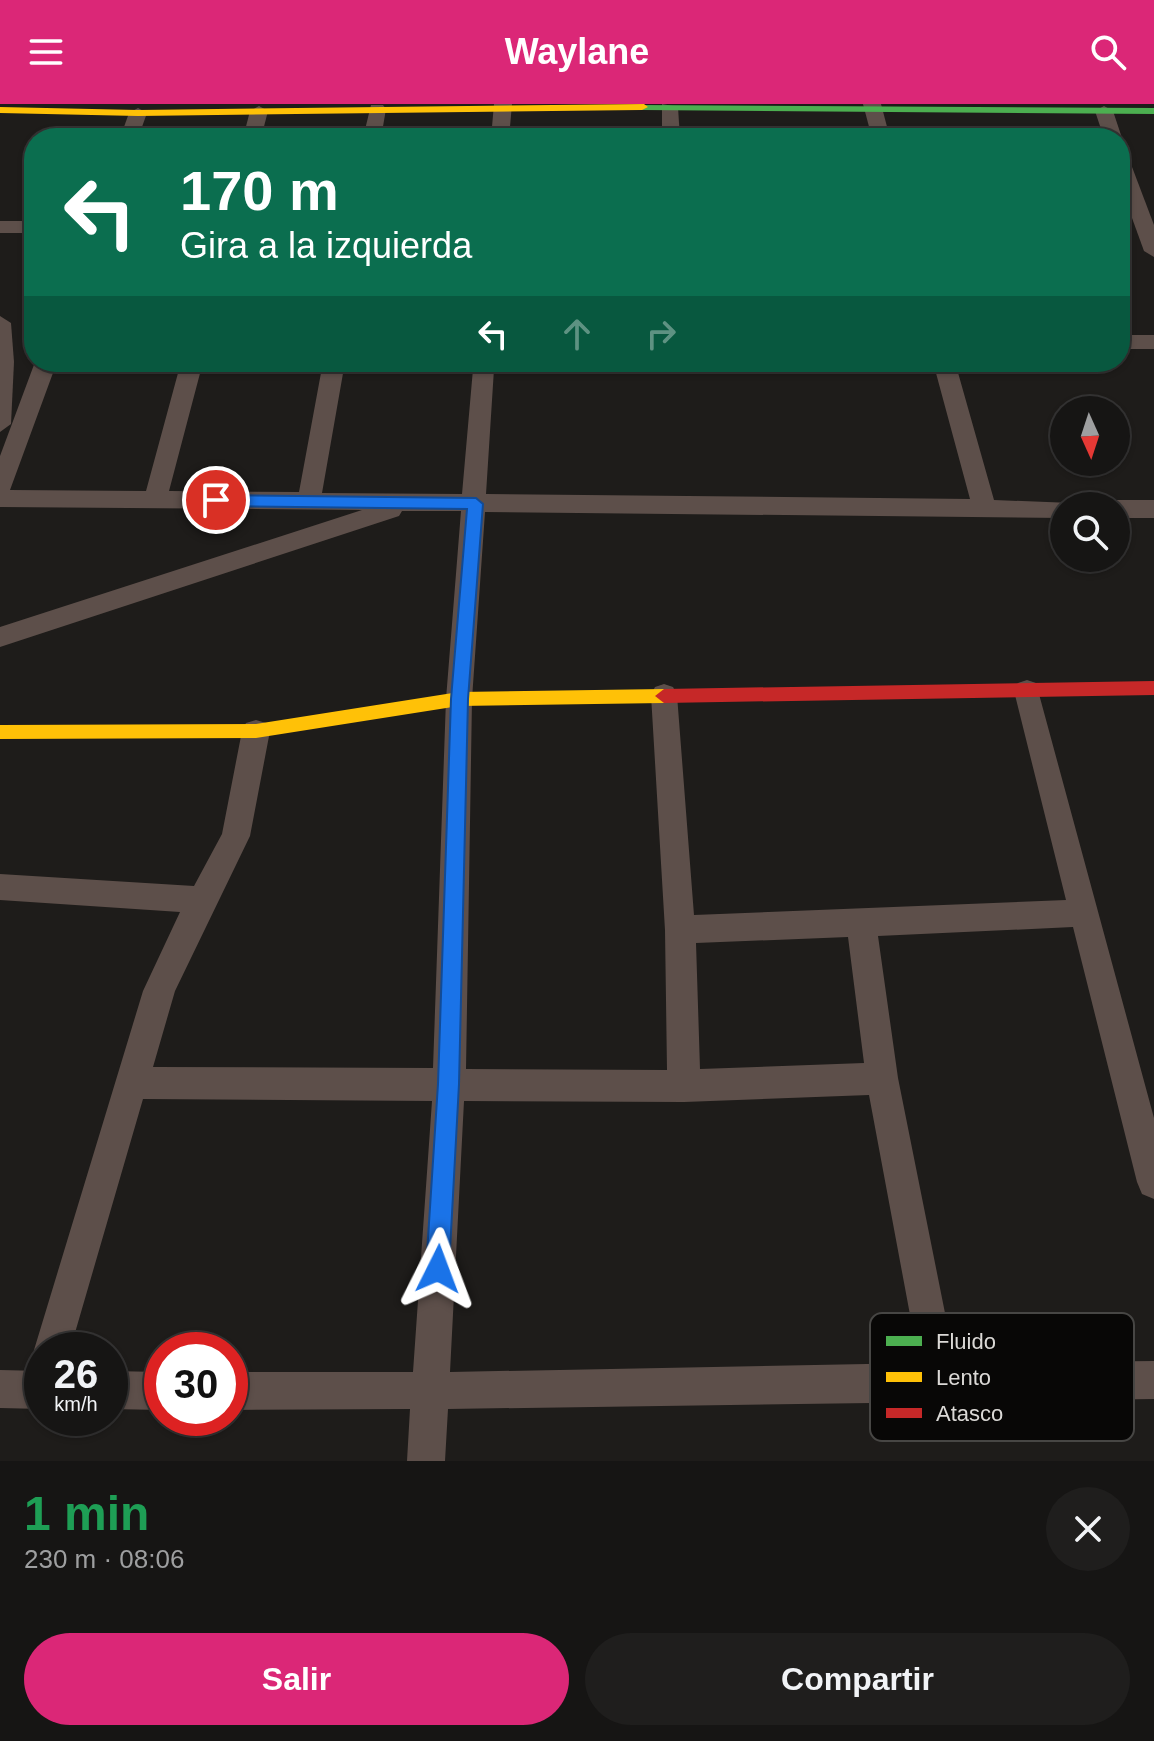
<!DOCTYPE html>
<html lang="es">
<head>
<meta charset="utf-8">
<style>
  :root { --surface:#161514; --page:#1f1e1d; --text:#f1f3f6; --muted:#9e9fa0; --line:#353434; --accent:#db2777 }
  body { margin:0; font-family:Arial,sans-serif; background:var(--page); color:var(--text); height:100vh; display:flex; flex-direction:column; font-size:30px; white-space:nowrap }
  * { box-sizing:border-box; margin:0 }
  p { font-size:26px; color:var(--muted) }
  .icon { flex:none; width:44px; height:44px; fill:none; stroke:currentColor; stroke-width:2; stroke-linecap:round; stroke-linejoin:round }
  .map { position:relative; height:1357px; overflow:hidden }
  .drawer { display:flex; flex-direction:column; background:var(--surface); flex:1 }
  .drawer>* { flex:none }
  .banner { position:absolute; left:24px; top:24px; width:1106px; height:244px; border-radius:32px; box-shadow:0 2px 6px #0004,0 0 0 2px var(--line); background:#0b6e4f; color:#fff; overflow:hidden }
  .needle { width:52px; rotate:177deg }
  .buttons { position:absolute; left:1050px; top:292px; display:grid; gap:16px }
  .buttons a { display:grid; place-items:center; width:80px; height:80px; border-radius:50%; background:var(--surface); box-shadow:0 2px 6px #0004,0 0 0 2px var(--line); font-size:40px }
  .speed { position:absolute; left:24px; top:1228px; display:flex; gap:16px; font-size:40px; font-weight:700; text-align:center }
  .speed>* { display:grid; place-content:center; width:104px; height:104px; border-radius:50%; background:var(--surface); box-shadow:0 2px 6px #0004,0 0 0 2px var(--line); line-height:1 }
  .speed small { font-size:20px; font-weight:400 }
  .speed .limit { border:12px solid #d22; background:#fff; color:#111 }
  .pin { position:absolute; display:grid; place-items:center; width:68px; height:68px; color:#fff; margin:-34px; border:4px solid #fff; border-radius:50%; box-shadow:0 2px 8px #0007 }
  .me { position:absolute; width:88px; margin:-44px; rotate:3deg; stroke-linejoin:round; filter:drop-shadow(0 0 6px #0008) }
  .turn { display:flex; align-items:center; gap:28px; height:168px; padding:0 24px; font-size:36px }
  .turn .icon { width:104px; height:104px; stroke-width:2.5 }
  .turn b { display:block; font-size:56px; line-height:68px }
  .lanes { display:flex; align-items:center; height:76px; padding:0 24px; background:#0003; justify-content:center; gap:40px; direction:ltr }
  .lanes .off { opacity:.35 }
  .round { display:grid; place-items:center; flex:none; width:84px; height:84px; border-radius:42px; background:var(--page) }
  .summary { display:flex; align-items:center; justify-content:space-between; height:136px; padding:0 24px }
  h1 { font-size:48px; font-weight:800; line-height:60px; color:#1e9e55 }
  .button { display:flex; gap:16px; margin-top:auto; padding:16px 24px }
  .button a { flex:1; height:92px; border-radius:48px; background:var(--accent); color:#fff; font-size:32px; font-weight:800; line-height:92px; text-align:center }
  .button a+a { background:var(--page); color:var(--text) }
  header { display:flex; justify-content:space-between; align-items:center; height:104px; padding:0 24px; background:var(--accent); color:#fff; font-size:36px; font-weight:800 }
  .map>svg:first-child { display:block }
</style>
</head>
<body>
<header><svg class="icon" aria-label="menu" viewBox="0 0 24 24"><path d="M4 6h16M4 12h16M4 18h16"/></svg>Waylane<svg class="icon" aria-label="search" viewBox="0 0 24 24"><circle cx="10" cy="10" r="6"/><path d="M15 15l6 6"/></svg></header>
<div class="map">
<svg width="1154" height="1357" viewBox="0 0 1154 1357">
  <rect width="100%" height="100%" fill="#1e1c1a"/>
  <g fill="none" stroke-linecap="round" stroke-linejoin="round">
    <g fill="#5d4f4a" fill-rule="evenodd">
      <path d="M494,0H512L509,34H491Z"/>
      <path d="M662,0L678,3L680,34H662Z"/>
      <path d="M863,0H881L890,34H872Z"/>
      <path d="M371,1H383L386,5L381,34H363Z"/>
      <path d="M259,2L268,7L261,34H243L250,7Z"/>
      <path d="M1104,2L1113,7L1122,34L1120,37V34H1104L1095,7Z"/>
      <path d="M138,4L147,9L138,34H120L129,9Z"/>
      <path d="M1120,49L1129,55L1154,121V153L1144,147L1120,81Z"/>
      <rect x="0" y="117" width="34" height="12"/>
      <path d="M0,212L11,219L14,258L11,320L0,328Z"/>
      <rect x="1120" y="231" width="34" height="14"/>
      <path d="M35,258H57L10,386L146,387L181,258H203L169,387L299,388L323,258H345L322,389L462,390L473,265H371L360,258H695L684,265H494L486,390L970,395L933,258H955L994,396L1072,399L1074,402H1064V414L485,408L472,595L466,965L667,966L665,826L651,591L655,583L664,580L673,583L677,591L694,811L1066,796L1014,587L1018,579L1027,576L1036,579L1154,1014V1095L1142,1090L1137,1078L1073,823L878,832L898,974L955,1259L1154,1257V1295L448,1305L445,1357H407L410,1305L230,1306V1268H413L432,997L143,995L70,1246H42V1260L39,1259L34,1246L143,887L180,808L0,796V770L194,782L222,730L242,627L246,619L256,616L266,619L270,627L250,732L175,887L153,963L433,964L446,595L461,407H402L399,412L0,543V523L362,406L0,403V352ZM848,833L864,959L700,965L696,839ZM869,991L919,1259L450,1268L464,997L684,998Z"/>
      <path d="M1116,396H1154V414H1116V402H1106Z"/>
      <path d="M0,1266L42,1267V1305L0,1304Z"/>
      <path d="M110,1267L162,1268V1306L110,1305Z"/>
    </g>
    <path fill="#4caf50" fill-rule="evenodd" d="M638,1L1154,4V10L642,6L638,5Z"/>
    <g fill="#ffc107" fill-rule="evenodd">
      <path d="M644,0L648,3L642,6L138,12L0,9V3L138,6Z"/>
      <path d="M664,585L673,592L664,599L459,602L256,634L0,635V621L256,620L459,588Z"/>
    </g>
    <path fill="#c62828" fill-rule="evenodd" d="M1154,577V591L664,599L655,592L664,585Z"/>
  </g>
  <path fill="#1a73e8" stroke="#114b97" stroke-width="2" d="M216,391L476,394L483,400L468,595L459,980L449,1165L446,1174L438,1177L430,1174L426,1165L438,980L451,595L467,405L216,402L208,396Z"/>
  <rect x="870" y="1209" width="264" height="128" rx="12" fill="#080706" stroke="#474644" stroke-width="2"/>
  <rect x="886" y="1232" width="36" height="10" fill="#4caf50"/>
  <rect x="886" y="1268" width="36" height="10" fill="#ffc107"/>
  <rect x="886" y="1304" width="36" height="10" fill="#c62828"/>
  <g font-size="22" fill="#dbd9d6">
    <text x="936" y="1245">Fluido</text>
    <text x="936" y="1281">Lento</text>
    <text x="936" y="1317">Atasco</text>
  </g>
</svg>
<div class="buttons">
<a><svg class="needle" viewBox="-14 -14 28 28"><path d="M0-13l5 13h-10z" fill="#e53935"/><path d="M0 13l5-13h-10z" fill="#9e9fa0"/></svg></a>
<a><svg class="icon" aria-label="search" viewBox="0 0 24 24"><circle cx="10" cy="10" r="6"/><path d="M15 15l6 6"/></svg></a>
</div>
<div class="speed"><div>26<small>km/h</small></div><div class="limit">30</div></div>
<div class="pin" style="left:216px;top:396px;background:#d93025"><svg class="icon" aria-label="arrive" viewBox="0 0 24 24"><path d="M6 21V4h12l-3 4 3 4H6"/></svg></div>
<svg class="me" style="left:438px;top:1165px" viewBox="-20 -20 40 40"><path d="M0-17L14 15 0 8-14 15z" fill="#1a73e8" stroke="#fff" stroke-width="4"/></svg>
<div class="banner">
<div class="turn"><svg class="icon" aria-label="left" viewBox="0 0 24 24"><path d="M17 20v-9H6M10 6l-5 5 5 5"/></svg><div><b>170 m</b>Gira a la izquierda</div></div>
<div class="lanes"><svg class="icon" aria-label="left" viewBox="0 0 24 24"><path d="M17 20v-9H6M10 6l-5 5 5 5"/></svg><svg class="icon off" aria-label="ahead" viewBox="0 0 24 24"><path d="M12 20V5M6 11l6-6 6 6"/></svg><svg class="icon off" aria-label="right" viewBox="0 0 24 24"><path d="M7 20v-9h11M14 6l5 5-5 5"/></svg></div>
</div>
</div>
<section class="drawer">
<div class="summary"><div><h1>1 min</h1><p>230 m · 08:06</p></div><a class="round"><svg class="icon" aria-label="close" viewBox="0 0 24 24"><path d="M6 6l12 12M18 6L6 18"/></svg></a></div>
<div class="button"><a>Salir</a><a>Compartir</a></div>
</section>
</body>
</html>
